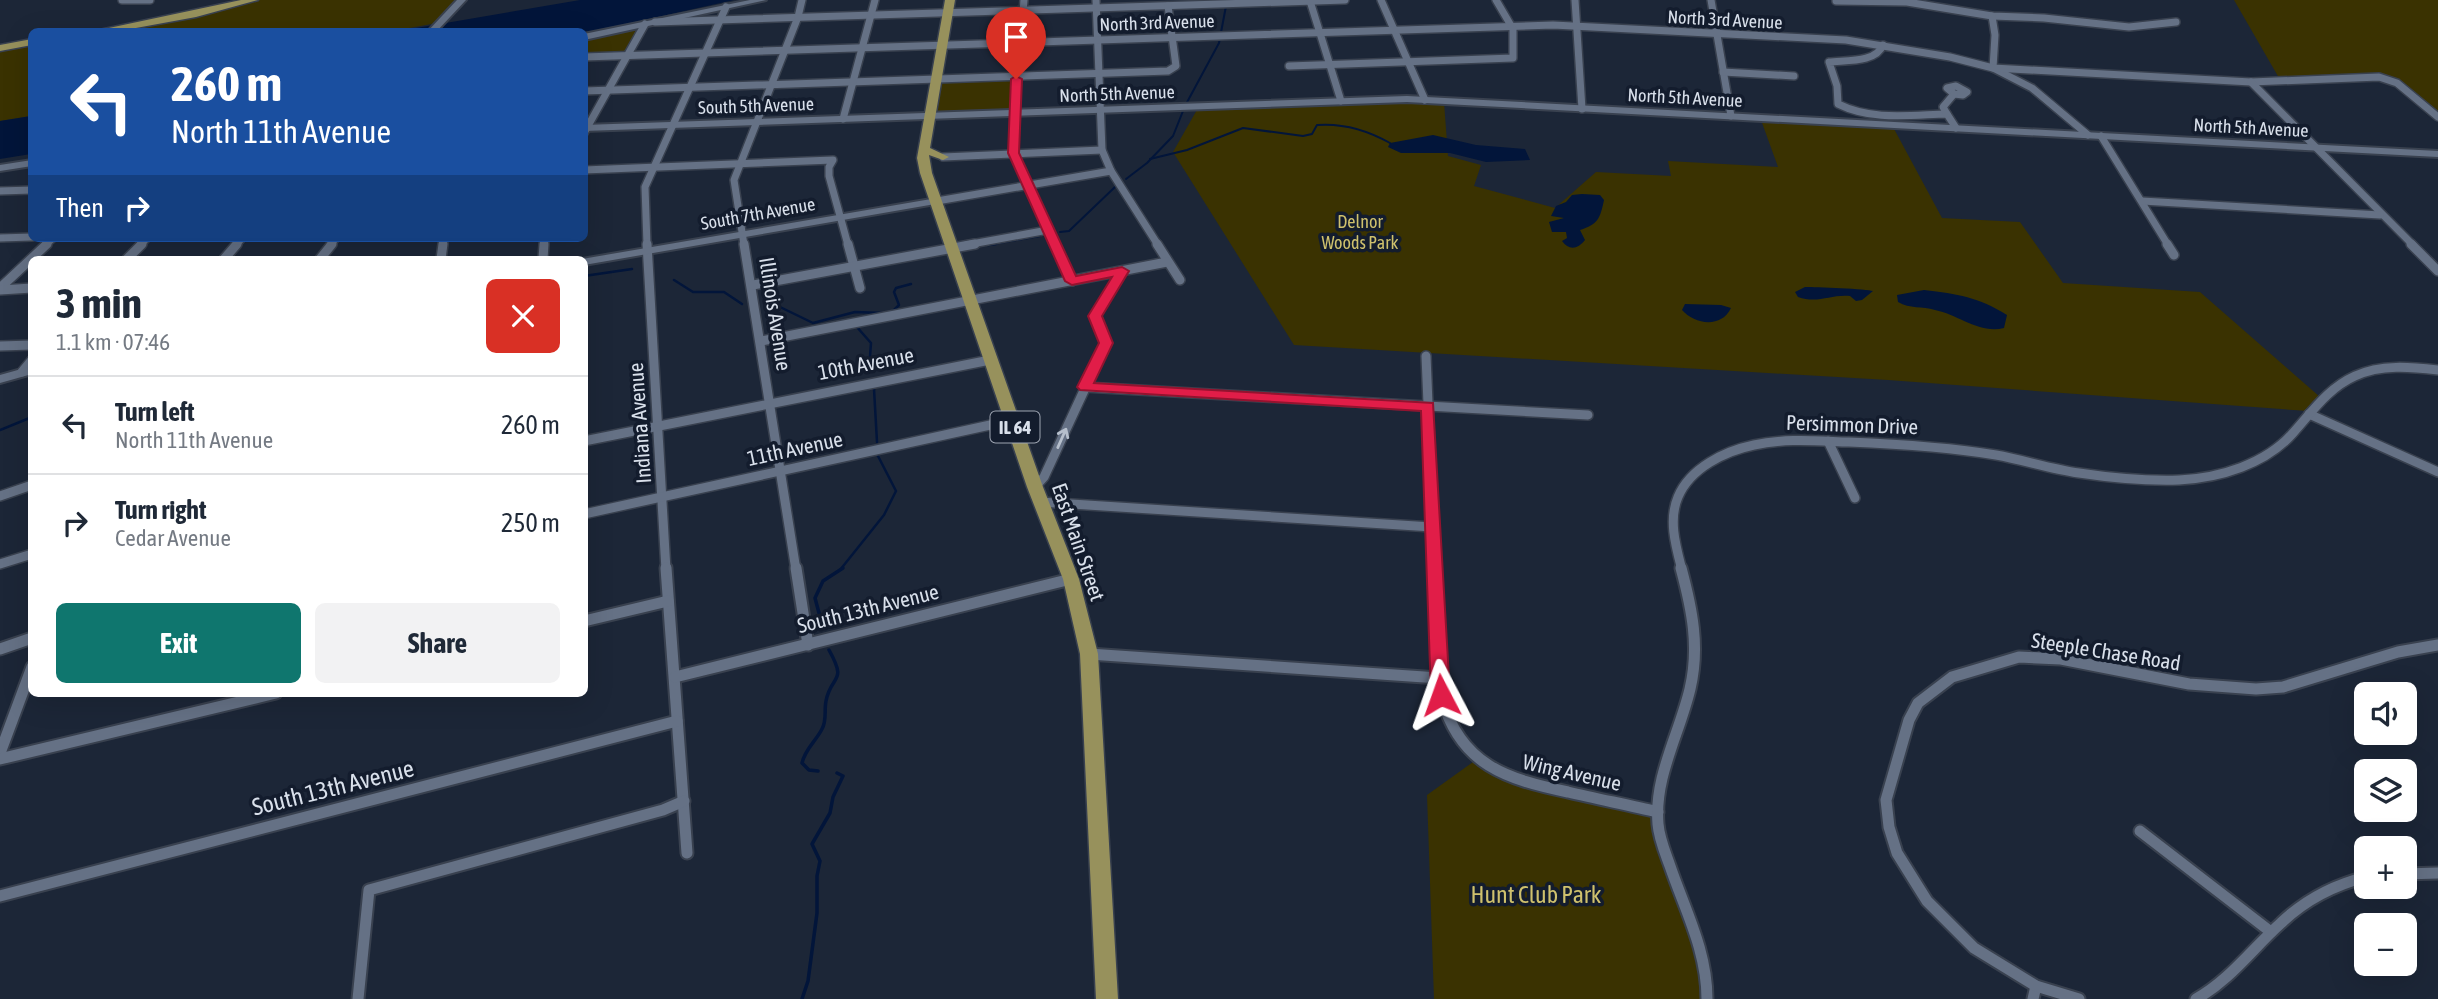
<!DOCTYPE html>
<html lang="en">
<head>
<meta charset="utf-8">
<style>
  :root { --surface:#fff; --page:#f2f2f3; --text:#1f2937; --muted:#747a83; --line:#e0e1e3; --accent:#0f766e }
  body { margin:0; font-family:"Asap Condensed",sans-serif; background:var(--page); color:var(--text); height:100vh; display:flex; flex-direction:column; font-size:26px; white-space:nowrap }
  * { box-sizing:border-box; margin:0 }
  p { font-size:23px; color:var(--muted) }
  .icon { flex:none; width:38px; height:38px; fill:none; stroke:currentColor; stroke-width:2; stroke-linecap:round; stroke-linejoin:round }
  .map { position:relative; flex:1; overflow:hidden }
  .details { position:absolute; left:28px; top:256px; width:560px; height:441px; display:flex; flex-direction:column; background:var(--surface); border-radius:10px; box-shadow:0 7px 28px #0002 }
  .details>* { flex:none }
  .hud { position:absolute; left:28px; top:28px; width:560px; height:214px; border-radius:10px; box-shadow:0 7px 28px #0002; background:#1a4fa0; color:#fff; overflow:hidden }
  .buttons { position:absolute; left:2354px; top:682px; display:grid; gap:14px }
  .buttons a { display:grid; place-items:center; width:63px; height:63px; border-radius:10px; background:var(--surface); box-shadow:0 7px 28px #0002; font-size:35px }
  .pin { position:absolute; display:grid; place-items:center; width:60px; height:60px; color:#fff; margin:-72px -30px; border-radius:50% 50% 50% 0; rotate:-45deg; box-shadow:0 0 7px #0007 }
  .pin .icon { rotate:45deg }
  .me { position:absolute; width:77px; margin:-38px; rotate:356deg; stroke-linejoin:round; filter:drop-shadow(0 0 5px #0008) }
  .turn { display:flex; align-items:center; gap:24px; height:147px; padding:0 28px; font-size:32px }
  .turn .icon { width:91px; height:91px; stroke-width:2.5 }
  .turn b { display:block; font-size:49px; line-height:60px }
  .then { display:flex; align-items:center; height:66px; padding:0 28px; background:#0003; gap:14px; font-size:26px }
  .round { display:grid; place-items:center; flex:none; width:74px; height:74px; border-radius:10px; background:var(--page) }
  .headline { display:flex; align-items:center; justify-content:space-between; height:119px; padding:0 28px }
  h1 { font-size:42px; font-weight:700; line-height:52px }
  .button { display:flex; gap:14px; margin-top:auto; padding:14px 28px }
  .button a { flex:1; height:80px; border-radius:10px; background:var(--accent); color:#fff; font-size:28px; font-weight:700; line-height:80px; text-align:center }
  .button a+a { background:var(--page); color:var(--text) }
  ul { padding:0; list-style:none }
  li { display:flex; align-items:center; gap:21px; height:98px; padding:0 28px; border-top:2px solid var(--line) }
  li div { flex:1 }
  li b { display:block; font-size:26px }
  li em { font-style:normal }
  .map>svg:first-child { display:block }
</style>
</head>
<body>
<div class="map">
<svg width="2438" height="999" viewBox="0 0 2438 999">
  <rect width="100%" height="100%" fill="#1c2637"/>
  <g fill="#3a3201">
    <path d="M259,0H461L437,23L393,31L107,32L187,17Z"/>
    <path d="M2234,0H2438V113L2396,79L2388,76L2279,78Z"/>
    <path d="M643,25L627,55L585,56L584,37Z"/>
    <path d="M31,44V116L0,121V50Z"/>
    <path d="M1017,76L1014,111L936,114L939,79Z"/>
    <path d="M1391,101L1444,102L1448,156L1481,165L1474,186L1555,208L1596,172L1671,176L1668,161L1778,167L1761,120L1893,127L1942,218L2020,222L2063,283L2200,292L2320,397L2308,411L1888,380L1294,345L1173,152L1198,108Z"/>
    <path d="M1473,762L1497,777L1651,814L1658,828C1671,870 1707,959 1702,999H1434L1427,795Z"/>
  </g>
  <g fill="#02153a">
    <path d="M580,0H734L585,33L393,32Z"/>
    <path d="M31,116V154L0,159V121Z"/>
    <path d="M1433,135L1476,145L1525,149L1530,160L1486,162L1450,153H1401L1388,147L1390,143Z"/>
    <path d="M1582,194L1600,195L1604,200C1600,219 1598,224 1580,230L1585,240C1578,249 1569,251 1562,241L1567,238L1566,232H1552L1549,222L1564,218L1551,216L1556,206L1566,202L1572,195Z"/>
    <path d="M1805,287C1815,287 1868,289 1873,291L1862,300L1856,301L1850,296C1831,294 1818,304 1798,297L1795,292Z"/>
    <path d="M1924,290C1958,294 1978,297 2007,315L2004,328C1979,334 1959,315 1935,310C1922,306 1910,309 1898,302L1897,295Z"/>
    <path d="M1685,304L1721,305L1731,308C1721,329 1694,324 1682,310Z"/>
  </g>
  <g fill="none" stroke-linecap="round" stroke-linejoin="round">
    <g stroke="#02153a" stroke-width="2">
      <path d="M1150,159L1187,150L1243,128L1303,136L1312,134L1317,125C1343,123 1367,130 1390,143"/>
      <path d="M1126,179L1147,163L1173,136L1185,106L1219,43L1226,6"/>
      <path d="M1060,232L1069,231L1115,187"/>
      <path d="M988,245L1040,236"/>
    </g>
    <g stroke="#02153a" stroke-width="2.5">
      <path d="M988,245L996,244"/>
      <path d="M584,276L632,269"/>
      <path d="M674,280L693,292H724L742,304"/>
      <path d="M778,306L813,323L855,312L883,313"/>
      <path d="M893,311L899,305L894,292L896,288L911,284"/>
      <path d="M856,326L871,343L869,370"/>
      <path d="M874,389L877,442"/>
      <path d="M0,430L32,417"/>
      <path d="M840,570L884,515L896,491L878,456"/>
    </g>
    <g stroke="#02153a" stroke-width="3.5">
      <path d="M823,628L815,598L823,581L843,568"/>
      <path d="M818,771L809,770L802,763C805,749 816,741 822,729C827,720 824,711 826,701C831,674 848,684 829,650"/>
      <path d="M802,999L808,981L817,913V876L820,861L812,844L830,813L833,797L843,776L837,773"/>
    </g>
    <defs>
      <g id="street-far2">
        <path d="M122,0H150"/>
        <path d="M1024,0L1014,113V153L1056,245"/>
        <path d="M1096,0L1102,150L1111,171L1158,245"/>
        <path d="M1381,0L1425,100"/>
        <path d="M1575,0L1582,109"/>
        <path d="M1711,0L1731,116"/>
        <path d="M1310,1L1341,101"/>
        <path d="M1836,1L1907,2L1992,16L2044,18L2129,27L2176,22"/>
        <path d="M1992,16L1995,35L1993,68L2032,88L2088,135"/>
        <path d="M655,22L1345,0"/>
        <path d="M1883,45C1876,63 1846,60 1829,62L1837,86L1838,104C1872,121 1910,115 1947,114L1956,128"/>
        <path d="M584,57L1553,25L1846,40L1950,57L1993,68L2251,82L2379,77L2397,83L2438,117"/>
        <path d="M1289,66L1513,58V29L1496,0"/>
        <path d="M1723,72L1794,76"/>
        <path d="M2251,82L2413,245"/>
        <path d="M1956,86L1967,92L1963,95L1954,94L1947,88Z"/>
        <path d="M584,91L1168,71L1176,66L1168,6"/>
        <path d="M1947,114L1943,107L1954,94"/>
        <path d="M843,119L875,0"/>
        <path d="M584,133L645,24"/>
        <path d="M2101,136L2168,245"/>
        <path d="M943,157L1102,150"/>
        <path d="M584,170L833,160L829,167V176L848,245"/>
        <path d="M0,191L32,190"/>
        <path d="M937,201L1111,171"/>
        <path d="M2142,201L2380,215"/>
        <path d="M0,238L32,237"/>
        <path d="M45,245L53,238"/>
        <path d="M140,245L147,238"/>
        <path d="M236,245L242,238"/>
        <path d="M330,245L336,238"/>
        <path d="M443,245L444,238"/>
        <path d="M544,245L545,238"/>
        <path d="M647,245L645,187L726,7"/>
        <path d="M744,245L734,180L798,17L802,0"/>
        <path d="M966,245L1048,230"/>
      </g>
      <g id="street-far1">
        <path d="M647,244L666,570"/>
        <path d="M744,244L796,570"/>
        <path d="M848,244L860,288"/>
        <path d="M1055,244L1072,281"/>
        <path d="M1157,244L1180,280"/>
        <path d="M2167,244L2174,255"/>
        <path d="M2411,244L2438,271"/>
        <path d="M127,259L142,244"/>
        <path d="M224,259L237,244"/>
        <path d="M320,259L332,244"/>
        <path d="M441,259L443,244"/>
        <path d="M543,259L544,244"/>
        <path d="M753,285L975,244"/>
        <path d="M0,288L47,244"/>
        <path d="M0,290L32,288"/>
        <path d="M761,341L1167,262"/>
        <path d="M0,346L32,345"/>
        <path d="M1426,356L1435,570"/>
        <path d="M22,372L32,360"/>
        <path d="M1085,387L1588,415"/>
        <path d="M2309,414L2438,472"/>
        <path d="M584,441L990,360"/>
        <path d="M1828,441L1855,498"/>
        <path d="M1035,487L1044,477L1106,343L1095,316L1122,271"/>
        <path d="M0,496L32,485"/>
        <path d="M1040,502L1432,527"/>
        <path d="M584,514L1013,420"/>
        <path d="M0,564L32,554"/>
        <path d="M1682,570C1676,547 1668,520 1678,497C1690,468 1725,451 1754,445C1785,438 1817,441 1849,442C1898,444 1948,447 1996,455C2024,460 2051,469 2079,473C2112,478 2146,481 2179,480C2220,478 2266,464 2293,433C2312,412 2328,388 2355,376C2381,364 2411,367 2438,370"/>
      </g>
      <g id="street">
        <path d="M666,568L687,853"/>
        <path d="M796,568L808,645"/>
        <path d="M1435,568L1442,699C1461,765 1506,779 1568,792C1598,799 1628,805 1658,812"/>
        <path d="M1681,568C1692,609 1700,647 1690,689C1679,735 1654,777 1658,824C1659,838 1665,852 1670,866C1685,910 1707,951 1707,999"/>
        <path d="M584,621L668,601"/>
        <path d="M0,649L32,638"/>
        <path d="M1089,654L1439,678"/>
        <path d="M675,677L1071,579"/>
        <path d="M0,753L32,667"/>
        <path d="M0,759L276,693"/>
        <path d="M2140,831L2271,932"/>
        <path d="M2404,874L2438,873"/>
        <path d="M0,896L677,721"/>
        <path d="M358,999L369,890L663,810L684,801"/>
        <path d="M2033,999L2036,986"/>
        <path d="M2079,999L2036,986L1974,948L1927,901L1897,853L1889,827L1886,800L1909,720L1918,703L1952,677L2019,657L2061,659L2189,684L2256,689L2283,687L2398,652L2438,645"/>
        <path d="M2196,999C2230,980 2252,949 2281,923C2305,900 2334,885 2366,877"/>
      </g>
      <g id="secondary">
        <path d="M457,0H466L436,32H427Z"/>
        <path d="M750,0H766L584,40V34Z"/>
        <path d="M1407,96L2438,151V157L1407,102L584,131V125Z"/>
        <path d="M32,160V166L0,171V165Z"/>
        <path d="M937,198L942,201L941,203L584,265V259H582Z"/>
        <path d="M32,366V374L0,383V375Z"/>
      </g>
      <g id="primary">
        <path d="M241,0H258L196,17L114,32H90Z"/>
        <path d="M945,0H955L930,148L949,157L943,160L929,155L932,173L1043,487L1079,579L1098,654L1118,999H1096L1080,654L1063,579L1027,487L920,173L917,158Z"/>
        <path d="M32,39V45L0,51V45Z"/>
      </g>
    </defs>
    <use href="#street-far2" stroke="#39414f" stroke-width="10"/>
    <use href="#street-far1" stroke="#39414f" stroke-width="12"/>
    <use href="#street" stroke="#39414f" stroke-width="15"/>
    <use href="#secondary" stroke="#39414f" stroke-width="4"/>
    <use href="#primary" stroke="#39414f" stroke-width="3"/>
    <use href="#street-far2" stroke="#657185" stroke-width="7"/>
    <use href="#street-far1" stroke="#657185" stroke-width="9"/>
    <use href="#street" stroke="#657185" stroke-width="11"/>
    <use href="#secondary" fill="#657185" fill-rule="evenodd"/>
    <use href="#primary" fill="#97915c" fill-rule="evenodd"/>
  </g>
  <defs><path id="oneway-shaft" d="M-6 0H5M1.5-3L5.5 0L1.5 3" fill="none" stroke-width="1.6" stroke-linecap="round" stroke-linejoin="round" transform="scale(1.75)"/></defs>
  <use stroke="#b6bfcc" href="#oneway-shaft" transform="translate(1062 438) rotate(-66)"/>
  <path fill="#e11d48" stroke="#92132f" stroke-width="2" d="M1016,76L1022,79L1019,153L1076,276L1122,267L1129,271L1102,316L1113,343L1094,383L1433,403L1450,695L1447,700L1441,703L1434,700L1431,695L1421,411L1080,390L1077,387L1099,343L1088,316L1112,277L1072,285L1065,281L1008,153L1011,79Z"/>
  <g text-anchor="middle" stroke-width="7" stroke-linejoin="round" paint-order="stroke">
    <g font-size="18" fill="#d9e0eb" stroke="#131c2d">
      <text transform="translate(1725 20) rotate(3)" y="6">North 3rd Avenue</text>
      <text transform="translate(1157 23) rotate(-2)" y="6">North 3rd Avenue</text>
      <text transform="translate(1117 94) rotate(-2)" y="6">North 5th Avenue</text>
      <text transform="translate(1685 98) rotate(3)" y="6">North 5th Avenue</text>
      <text transform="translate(756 106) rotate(-2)" y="6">South 5th Avenue</text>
      <text transform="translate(2251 128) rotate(3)" y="6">North 5th Avenue</text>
      <text transform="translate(758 214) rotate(-10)" y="6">South 7th Avenue</text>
    </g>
    <g font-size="18" fill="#cfc16d" stroke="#131c2d">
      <text x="1360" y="228">Delnor<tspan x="1360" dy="21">Woods Park</tspan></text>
    </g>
    <rect fill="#131c2d" stroke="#9ea5b2" stroke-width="2" x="990.5" y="411.5" width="49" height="31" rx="5"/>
    <g font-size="19" font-weight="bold" fill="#d9e0eb">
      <text x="1015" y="434">IL 64</text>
    </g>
    <g font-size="21" fill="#d9e0eb" stroke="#131c2d">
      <text transform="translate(775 314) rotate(81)" y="7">Illinois Avenue</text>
      <text transform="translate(866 364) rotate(-11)" y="7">10th Avenue</text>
      <text transform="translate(640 423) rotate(-94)" y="7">Indiana Avenue</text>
      <text transform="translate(1852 425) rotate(2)" y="7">Persimmon Drive</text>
      <text transform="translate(795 449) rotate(-12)" y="7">11th Avenue</text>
      <text transform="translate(1078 542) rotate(71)" y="7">East Main Street</text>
      <text transform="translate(868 609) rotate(-14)" y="7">South 13th Avenue</text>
      <text transform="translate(2106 652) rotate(9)" y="7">Steeple Chase Road</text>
      <text transform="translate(1572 773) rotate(13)" y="7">Wing Avenue</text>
    </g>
    <g font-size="24" fill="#d9e0eb" stroke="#131c2d">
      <text transform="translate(333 788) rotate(-14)" y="8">South 13th Avenue</text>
    </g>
    <g font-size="24" fill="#cfc16d" stroke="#131c2d">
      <text x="1536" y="903">Hunt Club Park</text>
    </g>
  </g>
</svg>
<div class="buttons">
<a><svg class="icon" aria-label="sound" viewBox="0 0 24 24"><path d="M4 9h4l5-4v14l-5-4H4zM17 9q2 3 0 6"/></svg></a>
<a><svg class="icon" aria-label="layers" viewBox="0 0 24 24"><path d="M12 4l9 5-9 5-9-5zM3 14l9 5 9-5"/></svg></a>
<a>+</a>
<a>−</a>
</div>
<div class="pin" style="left:1016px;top:79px;background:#d93025"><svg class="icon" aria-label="arrive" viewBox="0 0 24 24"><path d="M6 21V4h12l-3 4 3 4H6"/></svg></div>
<svg class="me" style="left:1441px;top:695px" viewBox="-20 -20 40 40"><path d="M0-17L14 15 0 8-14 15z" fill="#e11d48" stroke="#fff" stroke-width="4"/></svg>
<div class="hud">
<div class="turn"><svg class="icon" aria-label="left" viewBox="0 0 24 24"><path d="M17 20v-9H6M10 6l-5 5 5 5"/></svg><div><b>260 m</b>North 11th Avenue</div></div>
<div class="then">Then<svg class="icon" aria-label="right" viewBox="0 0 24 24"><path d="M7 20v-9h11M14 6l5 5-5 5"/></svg></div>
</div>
<section class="details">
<div class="headline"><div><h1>3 min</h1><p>1.1 km · 07:46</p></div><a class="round" style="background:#d93025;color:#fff"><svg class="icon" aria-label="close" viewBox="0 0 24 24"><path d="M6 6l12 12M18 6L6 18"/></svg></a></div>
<ul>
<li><svg class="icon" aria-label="left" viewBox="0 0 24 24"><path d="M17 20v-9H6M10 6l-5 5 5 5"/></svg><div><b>Turn left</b><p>North 11th Avenue</p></div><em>260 m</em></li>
<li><svg class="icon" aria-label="right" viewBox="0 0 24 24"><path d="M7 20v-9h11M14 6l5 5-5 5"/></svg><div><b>Turn right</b><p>Cedar Avenue</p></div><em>250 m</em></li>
</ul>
<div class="button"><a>Exit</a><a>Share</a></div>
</section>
</div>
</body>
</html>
